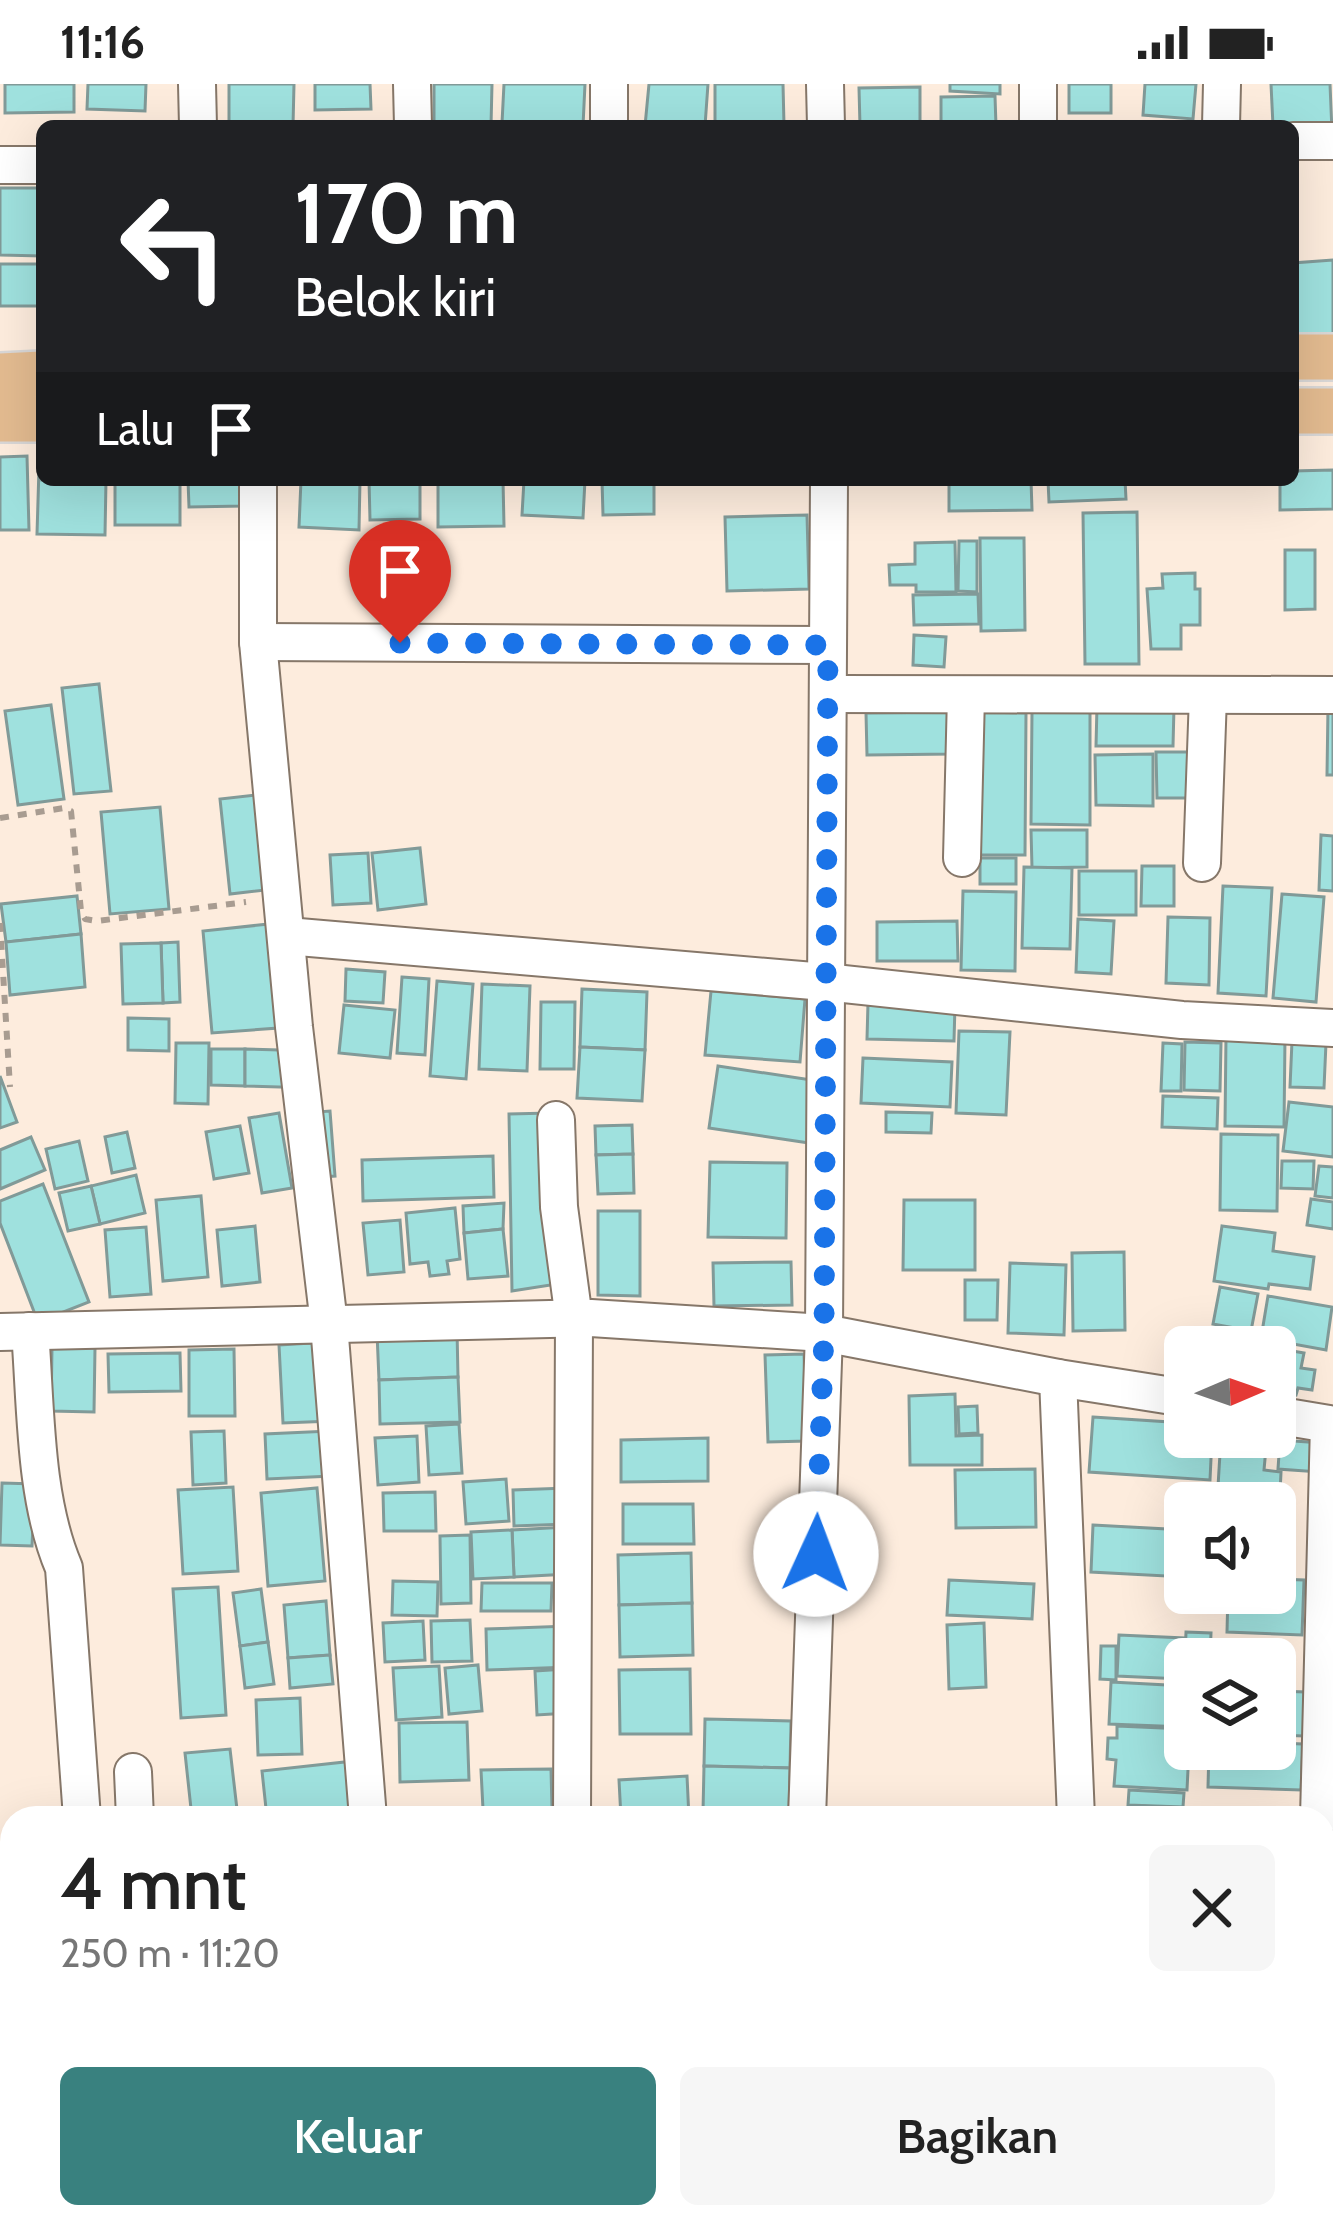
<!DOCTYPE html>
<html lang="id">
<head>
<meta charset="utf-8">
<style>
  :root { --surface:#fff; --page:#f6f6f6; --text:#222; --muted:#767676; --accent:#39817f }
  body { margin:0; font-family:Cabin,sans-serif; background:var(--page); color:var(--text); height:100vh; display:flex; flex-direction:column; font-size:45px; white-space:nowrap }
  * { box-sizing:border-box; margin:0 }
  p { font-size:39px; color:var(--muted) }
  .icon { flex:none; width:66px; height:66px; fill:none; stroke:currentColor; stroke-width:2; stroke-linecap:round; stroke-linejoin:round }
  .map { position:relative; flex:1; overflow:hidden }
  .panel { position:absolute; left:0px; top:1722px; width:1335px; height:423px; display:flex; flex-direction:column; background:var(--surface); border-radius:36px 36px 0 0; box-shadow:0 12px 48px #0002 }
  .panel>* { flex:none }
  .banner { position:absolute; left:36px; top:36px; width:1263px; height:366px; border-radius:18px; box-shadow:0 12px 48px #0002; background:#202124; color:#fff; overflow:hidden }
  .needle { width:78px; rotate:88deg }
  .tools { position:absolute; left:1164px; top:1242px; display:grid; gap:24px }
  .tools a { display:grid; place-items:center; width:132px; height:132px; border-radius:18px; background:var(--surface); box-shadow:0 12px 48px #0002; font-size:60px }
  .pin { position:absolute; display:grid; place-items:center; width:102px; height:102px; color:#fff; margin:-123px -51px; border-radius:50% 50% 50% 0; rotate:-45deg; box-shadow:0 0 12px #0007 }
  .pin .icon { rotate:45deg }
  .me { position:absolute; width:132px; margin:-66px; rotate:2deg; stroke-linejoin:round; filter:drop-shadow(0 0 9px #0008) }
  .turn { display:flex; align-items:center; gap:42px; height:252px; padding:0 60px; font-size:54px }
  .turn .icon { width:156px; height:156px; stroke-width:2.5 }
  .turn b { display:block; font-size:84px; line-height:102px }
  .then { display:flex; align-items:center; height:114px; padding:0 60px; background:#0003; gap:24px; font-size:45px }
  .round { display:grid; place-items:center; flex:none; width:126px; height:126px; border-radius:18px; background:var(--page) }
  .summary { display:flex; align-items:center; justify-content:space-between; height:204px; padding:0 60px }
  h1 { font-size:72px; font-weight:600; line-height:90px }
  .primary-button { display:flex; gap:24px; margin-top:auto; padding:24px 60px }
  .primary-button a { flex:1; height:138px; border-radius:18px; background:var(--accent); color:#fff; font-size:48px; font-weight:600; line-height:138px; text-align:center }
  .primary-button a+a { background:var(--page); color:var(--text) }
  .status { display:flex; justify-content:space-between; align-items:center; height:84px; padding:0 60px; background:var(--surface); direction:ltr }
  .status svg { height:33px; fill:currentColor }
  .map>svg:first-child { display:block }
</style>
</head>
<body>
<div class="status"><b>11:16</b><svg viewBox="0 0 49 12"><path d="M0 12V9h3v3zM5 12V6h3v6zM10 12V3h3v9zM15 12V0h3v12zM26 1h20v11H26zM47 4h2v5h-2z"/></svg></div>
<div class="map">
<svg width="1333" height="2143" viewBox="0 0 1333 2143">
  <rect width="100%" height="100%" fill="#fdecdd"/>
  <g fill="#9fe1de" stroke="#819a98" stroke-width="3">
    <path d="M5,0H74V28L5,29Z"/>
    <path d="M88,0H146L145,27L87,25Z"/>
    <path d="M229,0H294L293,42H229Z"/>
    <path d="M315,0H370L371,25L315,26Z"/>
    <path d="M434,0H492L491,42H434Z"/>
    <path d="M504,0H585L583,42L502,39Z"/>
    <path d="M649,0H708L705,42H645Z"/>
    <path d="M715,0H783L784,41L715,42Z"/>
    <path d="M950,0H1000V10L950,7Z"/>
    <rect x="1069" y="0" width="42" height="29"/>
    <path d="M1145,0H1196L1193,35L1143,31Z"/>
    <path d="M1271,0H1330L1332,48L1273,42Z"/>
    <path d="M920,3V41L860,42L859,4Z"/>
    <path d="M995,12L996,42H941V13Z"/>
    <path d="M0,104H42V172L0,171Z"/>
    <path d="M1333,176V261L1298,263L1293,179Z"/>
    <rect x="0" y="180" width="42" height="42"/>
    <path d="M27,372L29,446H0V373Z"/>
    <path d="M39,384H42V396H106L105,451L37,450Z"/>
    <path d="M1333,386V425L1280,426V396H1293V387Z"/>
    <rect x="115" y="396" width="65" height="45"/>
    <path d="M188,396H243V422L189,423Z"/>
    <path d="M301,396H360L359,446L299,443Z"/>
    <path d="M369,396H420V435L370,436Z"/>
    <path d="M438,396H503L504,442L438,443Z"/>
    <path d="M524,396H585L583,434L522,431Z"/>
    <path d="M602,396H654V430L603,431Z"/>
    <path d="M949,396H1031L1032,426L949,427Z"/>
    <path d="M1048,396H1125L1126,415L1049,418Z"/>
    <path d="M1137,428L1139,580H1085L1083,429Z"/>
    <path d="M807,431L809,505L727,507L725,433Z"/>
    <path d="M980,454H1024L1025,546L981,547Z"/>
    <path d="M959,457H977V508L958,507Z"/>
    <path d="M955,458L956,508H916V501H890L889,481L915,480V459Z"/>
    <path d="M1285,466H1315V525L1285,526Z"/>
    <path d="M1195,489V505H1200V541H1181V565H1151L1147,505L1163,504L1162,490Z"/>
    <path d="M978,510L979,540L914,541L913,511Z"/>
    <path d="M914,551L946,553L944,583L913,581Z"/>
    <path d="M99,600L111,707L74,710L62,604Z"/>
    <path d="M51,621L64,715L18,721L5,627Z"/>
    <path d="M1097,622L1174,623L1173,662H1096Z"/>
    <path d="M1328,623H1333V691H1327Z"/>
    <path d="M1032,627H1090V741L1031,740Z"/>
    <path d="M951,628L952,670L867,671L866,629Z"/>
    <path d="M974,628L1026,629L1025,771H973Z"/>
    <path d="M1156,668H1193L1194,714H1157Z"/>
    <path d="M1153,670V722L1096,721L1095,671Z"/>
    <path d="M256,711L266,806L230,810L220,715Z"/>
    <path d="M160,723L169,825L110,830L101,728Z"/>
    <path d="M1031,746H1087V783L1032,784Z"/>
    <path d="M1321,751L1333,752V807L1319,806Z"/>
    <path d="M420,764L426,820L378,826L372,769Z"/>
    <path d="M368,769L371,819L333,821L330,771Z"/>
    <rect x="980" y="774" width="36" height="26"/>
    <path d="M1142,782H1174V822H1141Z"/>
    <path d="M1024,783L1072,784L1070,865L1022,864Z"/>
    <rect x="1079" y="787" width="57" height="44"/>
    <path d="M1223,802L1272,804L1266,912L1218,909Z"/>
    <path d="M963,807L1016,808L1015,887L961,886Z"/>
    <path d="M1282,810L1324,813L1316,918L1273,914Z"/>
    <path d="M77,812L81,850L6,858L1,820Z"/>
    <path d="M1168,833L1210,834L1209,901L1166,899Z"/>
    <path d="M1078,835L1114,837L1111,890L1076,888Z"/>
    <path d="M957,837L958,877H877V838Z"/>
    <path d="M269,840L278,944L212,949L203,847Z"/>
    <path d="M81,850L85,903L10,911L6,858Z"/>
    <path d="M178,858L180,918L163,919L161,859Z"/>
    <path d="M161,859L163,919L123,920L121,860Z"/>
    <path d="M346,885L385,888L383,919L345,917Z"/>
    <path d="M402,893L429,895L425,971L397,969Z"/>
    <path d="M437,897L473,900L466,995L430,992Z"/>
    <path d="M482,900L530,902L527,987L479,985Z"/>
    <path d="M582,905L647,908L645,966L580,963Z"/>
    <path d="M711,907L805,915L800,978L705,971Z"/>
    <path d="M541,918H575L574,985H540Z"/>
    <path d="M868,919L955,921L954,957L867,955Z"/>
    <path d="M344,921L395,926L390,974L339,969Z"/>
    <path d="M128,934L169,935V967L128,966Z"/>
    <path d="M959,947L1010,948L1006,1031L956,1029Z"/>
    <path d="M1226,952L1285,953L1284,1043L1225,1042Z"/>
    <path d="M1292,957L1326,959L1324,1004L1290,1003Z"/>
    <path d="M1185,958L1221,959L1220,1007L1184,1006Z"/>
    <path d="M176,959H209L208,1020L175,1019Z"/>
    <path d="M1163,959L1182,960L1181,1007H1161Z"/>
    <path d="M580,963L645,966L642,1017L577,1014Z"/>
    <path d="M211,965H245V1002L211,1001Z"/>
    <path d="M245,965L314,967L313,1004L245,1002Z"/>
    <path d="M863,974L952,978L950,1023L861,1019Z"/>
    <path d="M718,982L818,997L809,1059L709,1044Z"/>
    <path d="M0,992L17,1038L0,1044Z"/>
    <path d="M1163,1012L1218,1014L1217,1045L1162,1043Z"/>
    <path d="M1289,1018L1333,1023V1073L1283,1067Z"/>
    <path d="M330,1027L335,1092L294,1095L290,1030Z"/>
    <path d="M886,1028L932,1029L931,1049L886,1048Z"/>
    <path d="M279,1029L292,1104L262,1109L249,1034Z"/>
    <path d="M550,1029L557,1200L512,1207L509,1030Z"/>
    <path d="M632,1041L633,1070L596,1071L595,1042Z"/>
    <path d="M240,1042L249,1089L214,1095L206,1048Z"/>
    <path d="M127,1048L135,1084L112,1089L105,1053Z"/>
    <path d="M1221,1050L1278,1051L1277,1127L1220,1126Z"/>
    <path d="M31,1053L45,1086L0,1105V1066Z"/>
    <path d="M79,1057L88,1097L55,1105L46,1065Z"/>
    <path d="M633,1070L634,1109L598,1110L596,1071Z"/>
    <path d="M493,1072L494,1113L363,1117L362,1076Z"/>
    <path d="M1282,1077H1314L1313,1105L1281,1104Z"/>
    <path d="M710,1078L787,1079L786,1154L708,1153Z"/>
    <path d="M1319,1082L1333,1083V1114L1315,1112Z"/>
    <path d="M136,1091L145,1129L100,1140L91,1102Z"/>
    <path d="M43,1100L89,1218L38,1238L0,1139V1117Z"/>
    <path d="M91,1102L100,1140L68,1147L59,1109Z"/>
    <path d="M201,1112L208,1193L163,1197L156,1116Z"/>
    <path d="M1311,1115L1333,1118V1145L1307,1141Z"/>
    <path d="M904,1116H975V1186H903Z"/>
    <path d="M504,1119L503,1145L464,1149L463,1122Z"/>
    <path d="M455,1124L460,1175L447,1177L449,1190L430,1192L428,1178L410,1180L406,1129Z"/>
    <path d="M598,1127H640V1212L598,1211Z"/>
    <path d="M400,1136L404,1188L368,1191L363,1139Z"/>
    <path d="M255,1142L260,1198L222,1202L217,1146Z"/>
    <path d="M1222,1142L1275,1149L1273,1167L1314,1173L1310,1205L1269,1200L1268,1205L1214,1197Z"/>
    <path d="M146,1143L151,1210L110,1213L105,1146Z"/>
    <path d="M503,1145L508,1192L468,1195L464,1149Z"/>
    <path d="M1124,1168L1125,1246L1073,1247L1072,1169Z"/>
    <path d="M791,1178L792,1221L714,1222L713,1179Z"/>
    <path d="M1010,1179L1066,1181L1064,1251L1008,1249Z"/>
    <path d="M965,1196H998L997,1236H965Z"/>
    <path d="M1220,1203L1258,1210L1251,1247L1213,1240Z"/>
    <path d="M1268,1212L1332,1223L1326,1266L1261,1254Z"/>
    <path d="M457,1246L458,1293L379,1296L377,1249Z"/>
    <path d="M1216,1254L1269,1263H1215Z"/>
    <path d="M328,1258L332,1337L283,1339L279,1261Z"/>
    <path d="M52,1263L95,1264L94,1328L51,1327Z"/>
    <path d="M1275,1264L1304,1269L1301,1284L1315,1286L1312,1306L1298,1304L1296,1311L1275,1308Z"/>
    <path d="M234,1265L235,1332H189V1266Z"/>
    <path d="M180,1269L181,1307L109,1308L108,1270Z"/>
    <path d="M804,1270L807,1357L768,1358L765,1271Z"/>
    <path d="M458,1293L460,1338L380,1340L379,1296Z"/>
    <path d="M955,1310L956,1352L982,1351V1381H910L909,1312Z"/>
    <path d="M977,1322L978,1349L959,1350L958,1323Z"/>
    <path d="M1093,1333L1185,1339V1353H1212L1210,1396L1089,1388Z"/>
    <path d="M459,1340L462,1389L429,1391L426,1342Z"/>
    <path d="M224,1347L226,1399L193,1401L191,1348Z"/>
    <path d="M330,1347L332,1392L267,1395L265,1350Z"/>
    <path d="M417,1352L419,1398L378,1401L375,1354Z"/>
    <path d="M1221,1353H1267L1264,1386L1281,1388L1279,1432H1275V1419H1217Z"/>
    <path d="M708,1354V1397L621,1398V1356Z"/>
    <path d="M1280,1356L1322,1359L1319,1388L1278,1385Z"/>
    <path d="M1035,1385L1036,1443L956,1444L955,1386Z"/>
    <path d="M506,1395L509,1437L466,1440L463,1398Z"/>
    <path d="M2,1399L35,1400L32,1462L0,1461Z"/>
    <path d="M233,1403L238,1487L183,1490L178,1406Z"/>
    <path d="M317,1404L325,1497L268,1502L261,1409Z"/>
    <path d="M567,1404L568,1440L514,1442L513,1406Z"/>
    <path d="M435,1408L436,1447H384L383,1409Z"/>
    <path d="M623,1420H693L694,1460H623Z"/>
    <path d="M1093,1441L1185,1446V1493L1091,1488Z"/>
    <path d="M567,1443L569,1490L514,1493L512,1446Z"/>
    <path d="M512,1446L514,1493L473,1495L471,1448Z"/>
    <path d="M470,1451L471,1519L441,1520L440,1452Z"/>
    <path d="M691,1469L692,1519L619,1521L618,1471Z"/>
    <path d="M1275,1495L1304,1496L1302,1551L1227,1548L1228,1509H1275Z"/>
    <path d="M949,1496L1034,1500L1032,1535L947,1531Z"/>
    <path d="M393,1497L438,1498L437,1532L392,1531Z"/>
    <path d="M482,1499H552L551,1527H481Z"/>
    <path d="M218,1503L226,1631L181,1634L173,1505Z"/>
    <path d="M261,1505L268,1558L240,1562L233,1509Z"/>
    <path d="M326,1517L330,1571L288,1574L284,1521Z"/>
    <path d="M692,1519L693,1571L620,1573L619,1521Z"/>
    <path d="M470,1536L472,1577L432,1578L431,1537Z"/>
    <path d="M423,1537L425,1576L385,1578L383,1539Z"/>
    <path d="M984,1539L986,1603L949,1605L947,1541Z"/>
    <path d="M569,1542L571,1583L487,1586L486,1545Z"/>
    <path d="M1186,1548L1211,1549L1210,1575H1185V1598H1184Z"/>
    <path d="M1119,1551L1184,1554L1182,1595L1117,1592Z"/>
    <path d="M268,1558L274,1600L245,1604L240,1562Z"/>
    <path d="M1101,1562H1116V1596L1100,1595Z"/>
    <path d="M330,1571L333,1600L290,1604L288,1574Z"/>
    <path d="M478,1581L482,1627L449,1630L445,1584Z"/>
    <path d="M439,1582L442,1633L396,1636L393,1584Z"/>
    <path d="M566,1585L568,1629L537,1631L535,1587Z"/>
    <path d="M690,1585L691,1650H620L619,1586Z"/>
    <path d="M1111,1598L1185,1602V1643L1109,1640Z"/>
    <path d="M1275,1607L1306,1608L1304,1652L1275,1651Z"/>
    <path d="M300,1614L302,1670L258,1671L256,1616Z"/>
    <path d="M705,1635L791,1637L790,1684L704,1682Z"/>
    <path d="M467,1638L469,1696L400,1698L399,1639Z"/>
    <path d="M1117,1642L1185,1645V1665H1189L1187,1706L1114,1702L1116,1676L1107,1675L1108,1654H1117Z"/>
    <path d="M1275,1659L1303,1660L1301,1706L1208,1703L1209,1665H1275Z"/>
    <path d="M230,1665L238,1734H192L185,1669Z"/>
    <path d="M354,1677L360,1729L317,1734H267L262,1687Z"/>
    <path d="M704,1682L790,1684L789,1731L703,1728Z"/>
    <path d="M551,1685L552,1724L483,1725L481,1686Z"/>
    <path d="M687,1692L689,1734H621L619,1696Z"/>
    <path d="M1129,1706L1184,1709L1183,1723L1128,1721Z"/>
    <path d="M1140,1722L1202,1725V1734L1140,1733Z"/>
    <path d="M0,1953L12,1958V2057L0,2052Z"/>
    <path d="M0,2098L12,2099V2133H84L83,2143H0Z"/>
    <path d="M320,2133V2143H281V2134Z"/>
    <path d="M329,2133H376V2143H330Z"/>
    <path d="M439,2133H503L501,2143H438Z"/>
  </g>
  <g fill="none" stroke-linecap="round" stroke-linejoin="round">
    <defs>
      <g id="minor">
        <path d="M197,0L198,42"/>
        <path d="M412,0L413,42"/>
        <path d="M825,0L826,42"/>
        <path d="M609,42V0"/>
        <path d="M1038,42V0"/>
        <path d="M1221,42L1222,0"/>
        <path d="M1293,57H1333"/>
        <path d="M0,81H42"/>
        <path d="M258,396V558L294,943L329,1240L368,1734"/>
        <path d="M258,558L828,561"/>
        <path d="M829,610L1333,611"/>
        <path d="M962,774L966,611"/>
        <path d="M1202,779L1208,612"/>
        <path d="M287,852L825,898L1182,936L1333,944"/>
        <path d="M556,1036L559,1123L574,1235L572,1734"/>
        <path d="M30,1247C36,1323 34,1414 64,1484L82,1734"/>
        <path d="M0,1248L591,1234L824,1249L1058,1294L1185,1314"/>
        <path d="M1058,1294L1076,1734"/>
        <path d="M1275,1331L1329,1340L1319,1734"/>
        <path d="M133,1688L135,1734"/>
        <path d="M807,1734L824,1249L829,396"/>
        <path d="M210,2133L212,2143"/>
        <path d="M401,2133V2143"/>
        <path d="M590,2133L591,2143"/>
        <path d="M1092,2133V2143"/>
        <path d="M792,2143V2133"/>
        <path d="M1306,2143L1307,2133"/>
      </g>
      <g id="major">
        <path d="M1293,273H1333"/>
        <path d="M0,292L42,290"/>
        <path d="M1293,327H1333"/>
        <path d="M0,335H42"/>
      </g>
    </defs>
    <use href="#minor" stroke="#867769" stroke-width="40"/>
    <use href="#major" stroke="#d9d7d6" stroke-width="50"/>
    <g stroke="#a89c91" stroke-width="6" stroke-dasharray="9 9" stroke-linecap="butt">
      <path d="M0,734L64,724L71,727L81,827L85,835L97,837L246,818"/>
      <path d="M0,839L10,1003"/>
    </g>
    <use href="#minor" stroke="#fff" stroke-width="36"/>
    <use href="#major" stroke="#e3bb90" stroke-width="45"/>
  </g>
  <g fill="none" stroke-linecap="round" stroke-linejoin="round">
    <path stroke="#1a73e8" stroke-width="21" stroke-dasharray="0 37.8" d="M400,559L828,561L824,1249L816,1470"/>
  </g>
</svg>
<div class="tools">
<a><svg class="needle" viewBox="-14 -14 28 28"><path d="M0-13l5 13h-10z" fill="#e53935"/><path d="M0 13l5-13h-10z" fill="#767676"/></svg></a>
<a><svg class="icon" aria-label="sound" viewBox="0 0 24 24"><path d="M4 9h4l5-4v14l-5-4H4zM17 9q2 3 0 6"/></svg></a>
<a><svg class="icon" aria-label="layers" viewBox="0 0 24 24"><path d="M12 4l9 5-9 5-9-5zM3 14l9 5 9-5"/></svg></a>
</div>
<div class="pin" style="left:400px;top:559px;background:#d93025"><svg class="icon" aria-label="arrive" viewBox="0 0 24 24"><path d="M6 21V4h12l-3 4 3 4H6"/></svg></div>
<svg class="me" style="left:816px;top:1470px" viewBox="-20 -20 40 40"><circle r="19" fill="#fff"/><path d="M0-13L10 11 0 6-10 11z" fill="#1a73e8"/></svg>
<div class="banner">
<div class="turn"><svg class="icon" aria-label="left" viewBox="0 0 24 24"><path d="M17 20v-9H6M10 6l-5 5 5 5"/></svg><div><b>170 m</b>Belok kiri</div></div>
<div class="then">Lalu<svg class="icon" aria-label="arrive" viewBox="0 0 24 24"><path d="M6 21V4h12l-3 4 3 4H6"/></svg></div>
</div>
<section class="panel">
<div class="summary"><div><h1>4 mnt</h1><p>250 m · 11:20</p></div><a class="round"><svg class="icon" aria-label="close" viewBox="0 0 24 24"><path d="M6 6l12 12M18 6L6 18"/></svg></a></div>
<div class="primary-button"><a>Keluar</a><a>Bagikan</a></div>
</section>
</div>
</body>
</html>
